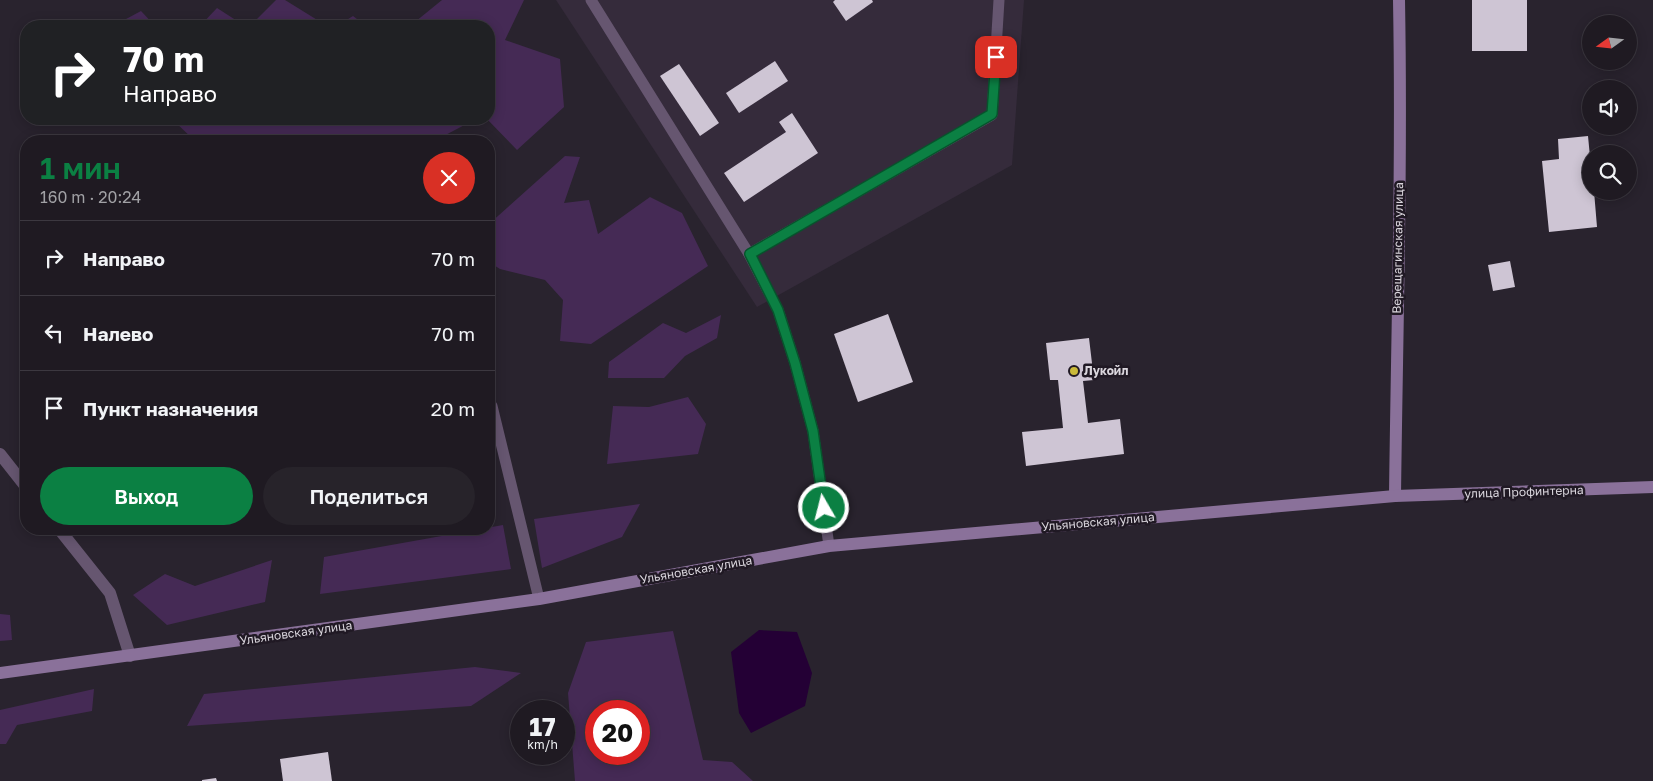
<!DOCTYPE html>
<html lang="ru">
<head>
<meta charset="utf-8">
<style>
  :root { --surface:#1f1a22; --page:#27232a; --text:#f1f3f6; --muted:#a1a1a5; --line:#3c3840; --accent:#0b8043 }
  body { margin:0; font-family:"Golos Text",sans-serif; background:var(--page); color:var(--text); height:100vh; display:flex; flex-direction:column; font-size:19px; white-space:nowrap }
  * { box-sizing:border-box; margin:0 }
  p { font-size:16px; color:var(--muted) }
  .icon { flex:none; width:28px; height:28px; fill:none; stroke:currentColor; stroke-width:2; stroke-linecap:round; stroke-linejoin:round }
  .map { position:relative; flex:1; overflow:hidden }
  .sheet { position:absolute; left:20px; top:135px; width:475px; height:400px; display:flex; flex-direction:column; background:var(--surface); border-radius:20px; box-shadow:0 2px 12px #0003,0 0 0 1px var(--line) }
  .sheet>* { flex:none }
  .banner { position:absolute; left:20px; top:20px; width:475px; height:105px; border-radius:20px; box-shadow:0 2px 12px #0003,0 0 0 1px var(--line); background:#202124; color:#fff; overflow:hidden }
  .needle { width:32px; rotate:255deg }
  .buttons { position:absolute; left:1582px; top:15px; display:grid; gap:10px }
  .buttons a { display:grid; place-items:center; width:55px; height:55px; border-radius:50%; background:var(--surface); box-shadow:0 2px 12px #0003,0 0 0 1px var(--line); font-size:25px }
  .speed { position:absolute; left:510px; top:700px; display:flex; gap:10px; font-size:25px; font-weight:700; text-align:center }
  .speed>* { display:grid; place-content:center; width:65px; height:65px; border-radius:50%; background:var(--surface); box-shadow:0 2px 12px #0003,0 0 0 1px var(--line); line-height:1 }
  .speed small { font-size:12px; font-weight:400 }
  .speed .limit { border:8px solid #d22; background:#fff; color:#111 }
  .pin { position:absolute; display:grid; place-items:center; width:42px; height:42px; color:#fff; margin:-21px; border-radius:10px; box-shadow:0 2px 8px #0006 }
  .me { position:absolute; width:55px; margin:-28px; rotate:352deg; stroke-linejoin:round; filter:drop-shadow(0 0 4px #0008) }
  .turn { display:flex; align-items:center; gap:18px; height:105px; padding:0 20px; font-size:22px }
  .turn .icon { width:65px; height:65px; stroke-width:2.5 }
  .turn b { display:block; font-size:35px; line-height:42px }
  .round { display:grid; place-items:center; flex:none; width:52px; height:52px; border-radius:26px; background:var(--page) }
  .overview { display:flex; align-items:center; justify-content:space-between; height:85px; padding:0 20px }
  h1 { font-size:30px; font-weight:600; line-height:38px; color:var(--accent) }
  .primary-button { display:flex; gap:10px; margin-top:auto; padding:10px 20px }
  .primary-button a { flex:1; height:58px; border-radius:30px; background:var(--accent); color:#fff; font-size:20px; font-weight:600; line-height:58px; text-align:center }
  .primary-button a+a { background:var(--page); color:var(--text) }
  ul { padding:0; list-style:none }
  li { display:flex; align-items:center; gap:15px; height:75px; padding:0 20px; border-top:1px solid var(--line) }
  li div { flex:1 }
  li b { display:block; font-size:19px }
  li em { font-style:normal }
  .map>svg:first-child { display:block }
</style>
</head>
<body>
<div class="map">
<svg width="1653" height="781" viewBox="0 0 1653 781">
  <rect width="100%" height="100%" fill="#29232e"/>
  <path fill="#352b3b" d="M556,0H1024L1012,165L757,307Z"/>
  <g fill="#452a55" fill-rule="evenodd">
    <path d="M276,0H285L327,26H250Z"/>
    <path d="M442,0H524L505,40L560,59L564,107L517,150L487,119H489V26H410Z"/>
    <path d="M217,8L245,26H200Z"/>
    <path d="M141,11L155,26H113Z"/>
    <path d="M353,16L366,26H337Z"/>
    <path d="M172,119H476L434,141H195Z"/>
    <path d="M565,156L580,157L564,203L589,200L598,234L650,197L682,213L708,266L591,344L560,341L563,300L545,280L500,269L489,262V224Z"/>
    <path d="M721,315L717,338L685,356L664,378H608L609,362L663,323L686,333Z"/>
    <path d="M688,397L706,424L698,454L607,464L613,406L649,407Z"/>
    <path d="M640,504L622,537L542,568L534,519Z"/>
    <path d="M503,525L511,569L320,594L324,557Z"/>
    <path d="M272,560L265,602L167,625L133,595L165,574L195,586Z"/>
    <path d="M0,614L10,615L12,640L0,641Z"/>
    <path d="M673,631L703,760L732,762L753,781H575L568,693L586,642ZM596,711H639V754H596Z"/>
    <path d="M475,667L521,673L471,706L187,726L204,694Z"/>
    <path d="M94,689L92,711L17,725L6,744H0V710Z"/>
  </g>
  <path fill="#240035" d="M759,630L797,632L812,673L805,706L751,733L739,713L731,652Z"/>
  <g fill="#cec5d4">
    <path d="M835,0H872L873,2L846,21L833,2Z"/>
    <rect x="1472" y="0" width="55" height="51"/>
    <path d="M775,61L788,81L739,113L726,93Z"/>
    <path d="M679,64L719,123L700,136L660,76Z"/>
    <path d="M792,113L818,153L744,202L724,173L786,132L779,122Z"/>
    <path d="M1588,136L1591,167V191H1594L1597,227L1549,232L1542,161L1559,159L1558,139Z"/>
    <path d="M1510,261L1515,287L1493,291L1488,265Z"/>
    <path d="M888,314L913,382L858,402L834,334Z"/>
    <path d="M1089,338L1094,380L1083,381L1088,423L1120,419L1124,454L1026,466L1022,432L1063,428L1058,380H1050L1046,343Z"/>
    <path d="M328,752L332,781H283L280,759Z"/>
    <path d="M216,778L217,781H202V780Z"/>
  </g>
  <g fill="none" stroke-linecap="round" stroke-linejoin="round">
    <g stroke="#665670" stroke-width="11">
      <path d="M591,0L749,254L778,310L795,363L813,431L829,546"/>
      <path d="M749,254L992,115L999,0"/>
      <path d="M492,406L539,599"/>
    </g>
    <g stroke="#665670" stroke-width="12">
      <path d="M0,454L26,487"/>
      <path d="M59,529L110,593L130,656"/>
    </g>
    <g stroke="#8a719a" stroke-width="12">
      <path d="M1395,496C1397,331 1402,165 1399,0"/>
      <path d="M0,673L539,599L829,546L1395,496L1653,487"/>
    </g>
  </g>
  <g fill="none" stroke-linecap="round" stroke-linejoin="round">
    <defs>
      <path id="route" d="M824,508L813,431L795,363L778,310L750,254L992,114L996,57"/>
    </defs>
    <use href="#route" stroke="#07532c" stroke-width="12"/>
    <use href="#route" stroke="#0b8043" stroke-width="9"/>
  </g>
  <circle fill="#caba3a" stroke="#201924" stroke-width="2" cx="1074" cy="371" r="5"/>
  <g text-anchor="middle" stroke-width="5" stroke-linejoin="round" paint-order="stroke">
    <g font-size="12" fill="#dad6dd" stroke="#201924">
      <text transform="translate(1398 248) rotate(-89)" y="4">Верещагинская улица</text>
      <text transform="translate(1524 492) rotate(-2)" y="4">улица Профинтерна</text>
      <text transform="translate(1098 522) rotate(-5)" y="4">Ульяновская улица</text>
      <text transform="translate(696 570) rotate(-10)" y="4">Ульяновская улица</text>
      <text transform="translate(296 633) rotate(-8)" y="4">Ульяновская улица</text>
    </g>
    <g font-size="12" font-weight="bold" fill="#dad6dd" stroke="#201924" text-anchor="start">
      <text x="1084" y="375">Лукойл</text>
    </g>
  </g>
</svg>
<div class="buttons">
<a><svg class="needle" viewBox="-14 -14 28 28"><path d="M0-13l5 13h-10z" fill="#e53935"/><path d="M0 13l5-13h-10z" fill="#a1a1a5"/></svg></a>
<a><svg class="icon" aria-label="sound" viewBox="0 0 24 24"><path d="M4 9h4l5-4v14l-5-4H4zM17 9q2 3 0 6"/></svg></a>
<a><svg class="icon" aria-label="search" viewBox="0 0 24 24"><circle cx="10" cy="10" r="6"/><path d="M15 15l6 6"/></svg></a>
</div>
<div class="speed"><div>17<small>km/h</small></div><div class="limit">20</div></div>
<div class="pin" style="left:996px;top:57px;background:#d93025"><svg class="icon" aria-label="arrive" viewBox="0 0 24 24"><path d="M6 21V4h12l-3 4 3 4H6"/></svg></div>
<svg class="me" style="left:824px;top:508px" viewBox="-20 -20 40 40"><circle r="17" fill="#0b8043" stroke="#fff" stroke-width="3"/><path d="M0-11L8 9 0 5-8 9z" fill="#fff"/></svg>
<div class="banner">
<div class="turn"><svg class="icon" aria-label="right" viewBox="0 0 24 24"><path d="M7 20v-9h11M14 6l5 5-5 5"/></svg><div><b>70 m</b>Направо</div></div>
</div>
<section class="sheet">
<div class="overview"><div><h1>1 мин</h1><p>160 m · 20:24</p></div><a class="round" style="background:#d93025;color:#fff"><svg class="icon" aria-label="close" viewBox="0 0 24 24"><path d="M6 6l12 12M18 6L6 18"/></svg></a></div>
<ul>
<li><svg class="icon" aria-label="right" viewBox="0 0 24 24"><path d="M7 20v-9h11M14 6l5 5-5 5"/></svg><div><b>Направо</b></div><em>70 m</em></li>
<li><svg class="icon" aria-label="left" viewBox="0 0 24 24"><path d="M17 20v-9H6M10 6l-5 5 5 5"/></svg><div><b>Налево</b></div><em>70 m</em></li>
<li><svg class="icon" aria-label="arrive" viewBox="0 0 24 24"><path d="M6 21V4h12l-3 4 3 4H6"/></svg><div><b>Пункт назначения</b></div><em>20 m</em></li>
</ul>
<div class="primary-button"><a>Выход</a><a>Поделиться</a></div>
</section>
</div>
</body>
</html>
